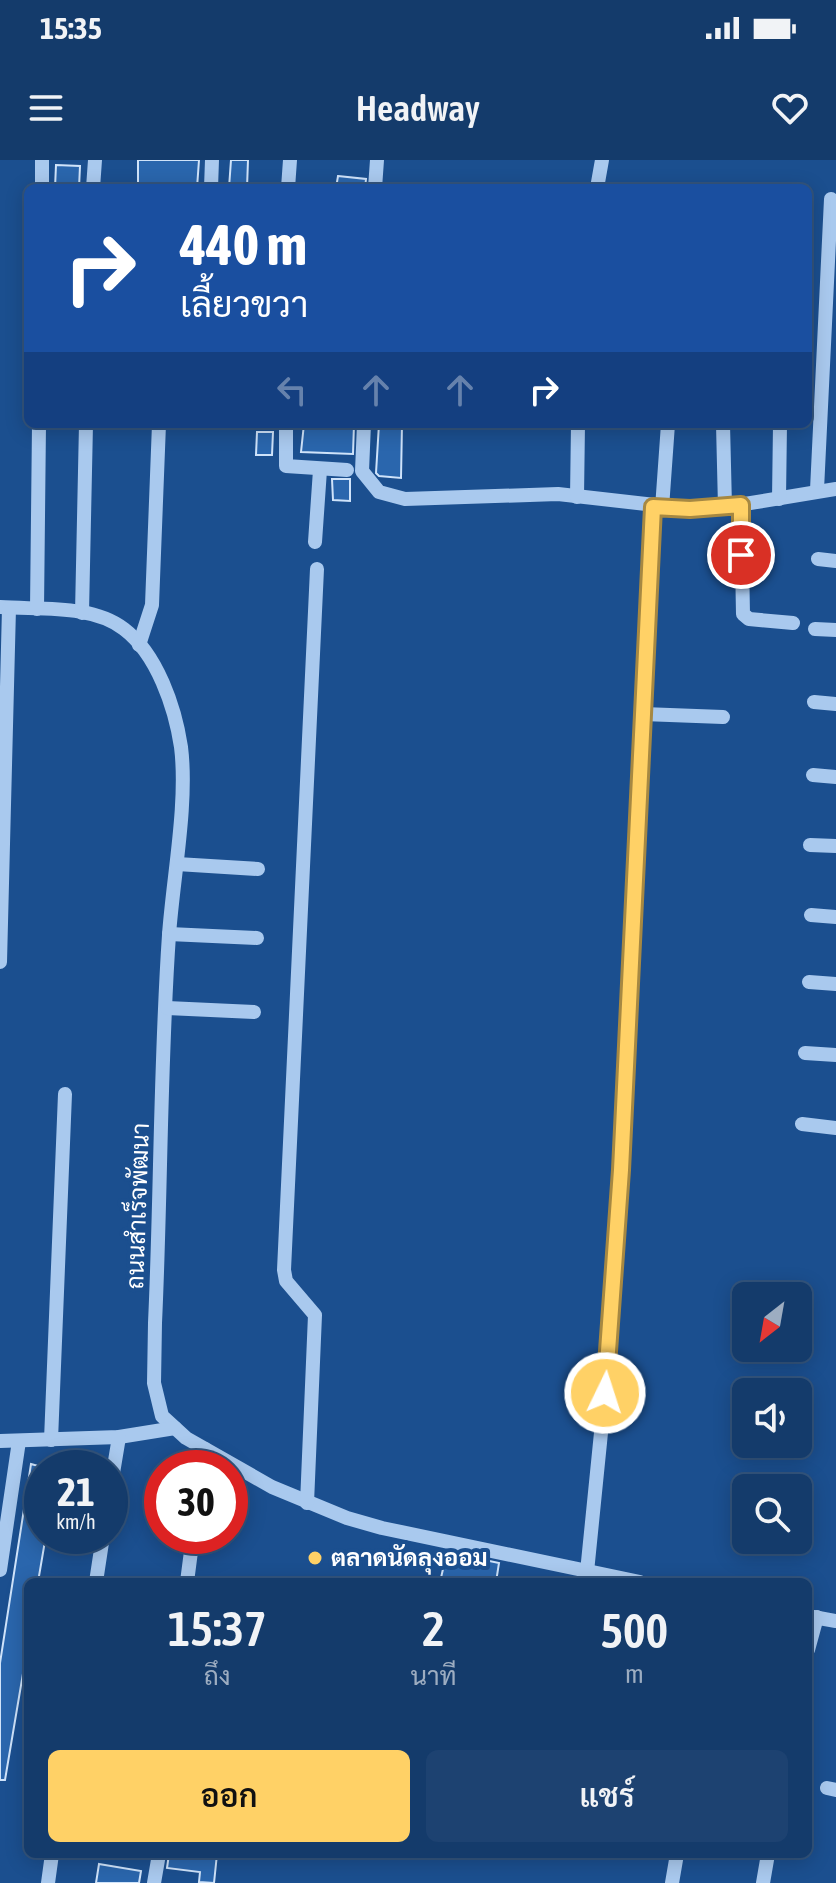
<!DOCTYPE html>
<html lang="th">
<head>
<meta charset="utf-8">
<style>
  :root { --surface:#143b6b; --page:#1d4271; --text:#f1f3f6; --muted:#9dadc1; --line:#33557e; --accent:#ffd166 }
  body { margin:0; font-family:"Asap Condensed",Sarabun,sans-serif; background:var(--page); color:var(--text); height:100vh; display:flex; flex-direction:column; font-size:30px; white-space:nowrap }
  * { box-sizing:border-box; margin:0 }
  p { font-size:26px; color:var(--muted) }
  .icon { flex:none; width:44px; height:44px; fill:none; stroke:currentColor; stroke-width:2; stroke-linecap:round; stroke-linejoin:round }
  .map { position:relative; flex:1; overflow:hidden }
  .side { position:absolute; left:24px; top:1418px; width:788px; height:280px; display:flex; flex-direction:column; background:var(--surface); border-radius:12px; box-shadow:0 4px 20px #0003,0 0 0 2px var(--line) }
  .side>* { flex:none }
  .banner { position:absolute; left:24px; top:24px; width:788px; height:244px; border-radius:12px; box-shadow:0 4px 20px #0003,0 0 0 2px var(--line); background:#1a4fa0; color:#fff; overflow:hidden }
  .needle { width:52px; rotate:211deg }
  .controls { position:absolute; left:732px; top:1122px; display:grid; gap:16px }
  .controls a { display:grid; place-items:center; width:80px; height:80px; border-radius:12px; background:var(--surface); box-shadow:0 4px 20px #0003,0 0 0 2px var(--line); font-size:40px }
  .speed { position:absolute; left:24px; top:1290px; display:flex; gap:16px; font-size:40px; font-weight:700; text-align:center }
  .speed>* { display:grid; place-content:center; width:104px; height:104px; border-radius:50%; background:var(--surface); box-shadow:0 4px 20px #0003,0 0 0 2px var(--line); line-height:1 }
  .speed small { font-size:20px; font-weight:400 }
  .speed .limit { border:12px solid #d22; background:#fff; color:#111 }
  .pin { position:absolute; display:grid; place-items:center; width:68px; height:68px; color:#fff; margin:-34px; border:4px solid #fff; border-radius:50%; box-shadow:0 2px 8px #0007 }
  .me { position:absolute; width:88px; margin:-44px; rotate:4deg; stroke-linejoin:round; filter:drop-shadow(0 0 6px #0008) }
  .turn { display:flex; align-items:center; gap:28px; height:168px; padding:0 24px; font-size:36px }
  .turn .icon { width:104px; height:104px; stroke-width:2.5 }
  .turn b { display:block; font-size:56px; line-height:68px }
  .lanes { display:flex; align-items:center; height:76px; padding:0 24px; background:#0003; justify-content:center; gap:40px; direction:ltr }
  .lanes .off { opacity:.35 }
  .eta { display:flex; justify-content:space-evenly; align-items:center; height:136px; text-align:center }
  .eta b { font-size:48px; font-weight:600; line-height:56px }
  .button { display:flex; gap:16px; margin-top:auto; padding:16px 24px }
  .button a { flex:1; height:92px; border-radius:12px; background:var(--accent); color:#111; font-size:32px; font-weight:600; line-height:92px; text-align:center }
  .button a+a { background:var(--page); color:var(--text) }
  .status { display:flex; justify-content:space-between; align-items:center; height:56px; padding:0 40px; background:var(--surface); direction:ltr }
  .status svg { height:22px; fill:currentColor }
  header { display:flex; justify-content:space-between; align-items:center; height:104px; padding:0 24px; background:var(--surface); font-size:36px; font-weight:600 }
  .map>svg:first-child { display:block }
</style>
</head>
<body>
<div class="status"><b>15:35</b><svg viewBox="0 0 49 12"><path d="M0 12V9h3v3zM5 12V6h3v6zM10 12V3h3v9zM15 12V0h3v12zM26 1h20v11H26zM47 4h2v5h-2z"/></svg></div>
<header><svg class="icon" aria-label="menu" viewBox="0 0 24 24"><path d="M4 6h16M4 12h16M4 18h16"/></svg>Headway<svg class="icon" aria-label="heart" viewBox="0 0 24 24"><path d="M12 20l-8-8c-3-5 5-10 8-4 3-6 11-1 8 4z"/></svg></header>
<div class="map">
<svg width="836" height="1723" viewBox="0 0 836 1723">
  <rect width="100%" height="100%" fill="#1b4f8f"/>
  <g fill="#2a66ad" stroke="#cfe3fa" stroke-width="2">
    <path d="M138,0H199L197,28H138Z"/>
    <path d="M231,0H248L247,28H229Z"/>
    <path d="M56,5L80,6L79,28H55Z"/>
    <path d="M338,16L366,19L365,28H336Z"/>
    <path d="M304,264H354L353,294L301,292Z"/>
    <path d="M379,264H402L401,318L379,316L376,313Z"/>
    <path d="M257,272H273L272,295H256Z"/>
    <path d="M332,319H350V341L333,340Z"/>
    <path d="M31,1304L42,1307V1380L45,1381L38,1422H28V1484L5,1620H0V1503Z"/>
    <path d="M447,1392L499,1403L496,1422H440Z"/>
    <path d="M169,1694H217L214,1723L199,1722L200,1712L167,1708Z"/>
    <path d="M99,1704L141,1711L139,1723H96Z"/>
  </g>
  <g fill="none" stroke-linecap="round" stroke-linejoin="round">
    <g stroke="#a9c9ee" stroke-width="14">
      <path d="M42,28V0"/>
      <path d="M93,28L95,0"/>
      <path d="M211,28L212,0"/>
      <path d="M288,28L290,0"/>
      <path d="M375,28L377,0"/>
      <path d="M597,28L602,0"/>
      <path d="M286,264V306L347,310"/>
      <path d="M364,264L362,311L379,332L405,339L558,334L690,349L720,348L836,329"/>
      <path d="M723,264L725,347"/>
      <path d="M817,330L831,39"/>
      <path d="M577,337L578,264"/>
      <path d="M779,339L780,264"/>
      <path d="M741,345L743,454L749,459L793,463"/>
      <path d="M662,348L668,264"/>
      <path d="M315,382L320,310"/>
      <path d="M818,399L836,401"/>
      <path d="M0,447C39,450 92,444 124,469C157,494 175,547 181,587C188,643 173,718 169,775C160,904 161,1034 155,1163L154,1223L162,1256L186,1278L272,1327L347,1358L382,1368L640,1422"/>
      <path d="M37,449L39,264"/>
      <path d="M82,453L86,264"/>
      <path d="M815,469L836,470"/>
      <path d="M139,485L152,445L159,264"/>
      <path d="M814,542L836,544"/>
      <path d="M643,554L723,557"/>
      <path d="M813,615L836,617"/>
      <path d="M810,685L836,686"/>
      <path d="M177,704L258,709"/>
      <path d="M811,755L836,757"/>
      <path d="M169,774L257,778"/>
      <path d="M0,802L9,448"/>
      <path d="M809,822L836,824"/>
      <path d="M167,848L254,852"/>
      <path d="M805,893L836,895"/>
      <path d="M802,964L836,968"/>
      <path d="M51,1280L65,934"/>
      <path d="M0,1281L119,1277L175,1268"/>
      <path d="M203,1308L205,1289"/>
      <path d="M110,1331L119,1277"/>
      <path d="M307,1343L315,1155L286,1121L284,1110L317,409"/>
      <path d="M0,1410L19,1281"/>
      <path d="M587,1412L605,1233L621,1010L653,347"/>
      <path d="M96,1422L103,1376"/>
      <path d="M187,1422L193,1376"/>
      <path d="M808,1456L836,1461"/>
      <path d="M808,1490L817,1457"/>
      <path d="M827,1628L836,1630"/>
      <path d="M48,1723L52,1694"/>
      <path d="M154,1723L159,1694"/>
      <path d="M672,1723L677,1694"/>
      <path d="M763,1723L768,1694"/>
    </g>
  </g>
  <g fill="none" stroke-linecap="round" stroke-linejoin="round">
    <defs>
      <path id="route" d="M605,1233L621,1010L653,347L690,349L741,345V395"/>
    </defs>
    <use href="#route" stroke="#a68842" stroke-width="20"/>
    <use href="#route" stroke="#ffd166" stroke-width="14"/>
  </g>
  <circle fill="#ffd166" stroke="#1b4f8f" stroke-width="3" cx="315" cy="1398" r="8"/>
  <g text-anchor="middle" stroke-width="8" stroke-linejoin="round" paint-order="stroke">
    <g font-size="24" fill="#fff" stroke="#1b4f8f">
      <text transform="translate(138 1046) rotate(-88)" y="8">ถนนสำเร็จพัฒนา</text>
    </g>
    <g font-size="24" font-weight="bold" fill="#fff" stroke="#1b4f8f" text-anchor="start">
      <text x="331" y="1406">ตลาดนัดลุงออม</text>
    </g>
  </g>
</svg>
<div class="controls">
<a><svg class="needle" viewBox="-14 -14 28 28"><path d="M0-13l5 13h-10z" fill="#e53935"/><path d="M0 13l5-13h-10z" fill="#9dadc1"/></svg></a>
<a><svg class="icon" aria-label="sound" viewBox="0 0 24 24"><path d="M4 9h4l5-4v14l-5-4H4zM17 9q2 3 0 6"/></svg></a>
<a><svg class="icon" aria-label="search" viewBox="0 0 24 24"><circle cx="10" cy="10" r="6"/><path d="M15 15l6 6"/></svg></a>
</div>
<div class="speed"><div>21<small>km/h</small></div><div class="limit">30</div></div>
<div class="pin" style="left:741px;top:395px;background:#d93025"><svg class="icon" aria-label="arrive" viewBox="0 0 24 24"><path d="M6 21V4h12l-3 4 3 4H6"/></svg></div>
<svg class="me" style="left:605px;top:1233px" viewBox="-20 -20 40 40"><circle r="17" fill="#ffd166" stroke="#fff" stroke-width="3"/><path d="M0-11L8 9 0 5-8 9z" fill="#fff"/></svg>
<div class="banner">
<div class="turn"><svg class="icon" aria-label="right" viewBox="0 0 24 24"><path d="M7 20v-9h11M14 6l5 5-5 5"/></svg><div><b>440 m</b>เลี้ยวขวา</div></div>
<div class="lanes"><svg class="icon off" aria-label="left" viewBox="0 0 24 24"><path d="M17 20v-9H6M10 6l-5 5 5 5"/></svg><svg class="icon off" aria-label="ahead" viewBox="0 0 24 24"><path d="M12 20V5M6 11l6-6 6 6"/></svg><svg class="icon off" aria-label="ahead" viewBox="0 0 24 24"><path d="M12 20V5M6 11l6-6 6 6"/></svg><svg class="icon" aria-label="right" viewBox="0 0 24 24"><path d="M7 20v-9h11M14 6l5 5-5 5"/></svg></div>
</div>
<section class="side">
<div class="eta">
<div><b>15:37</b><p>ถึง</p></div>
<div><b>2</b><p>นาที</p></div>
<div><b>500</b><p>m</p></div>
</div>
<div class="button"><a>ออก</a><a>แชร์</a></div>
</section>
</div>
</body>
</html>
